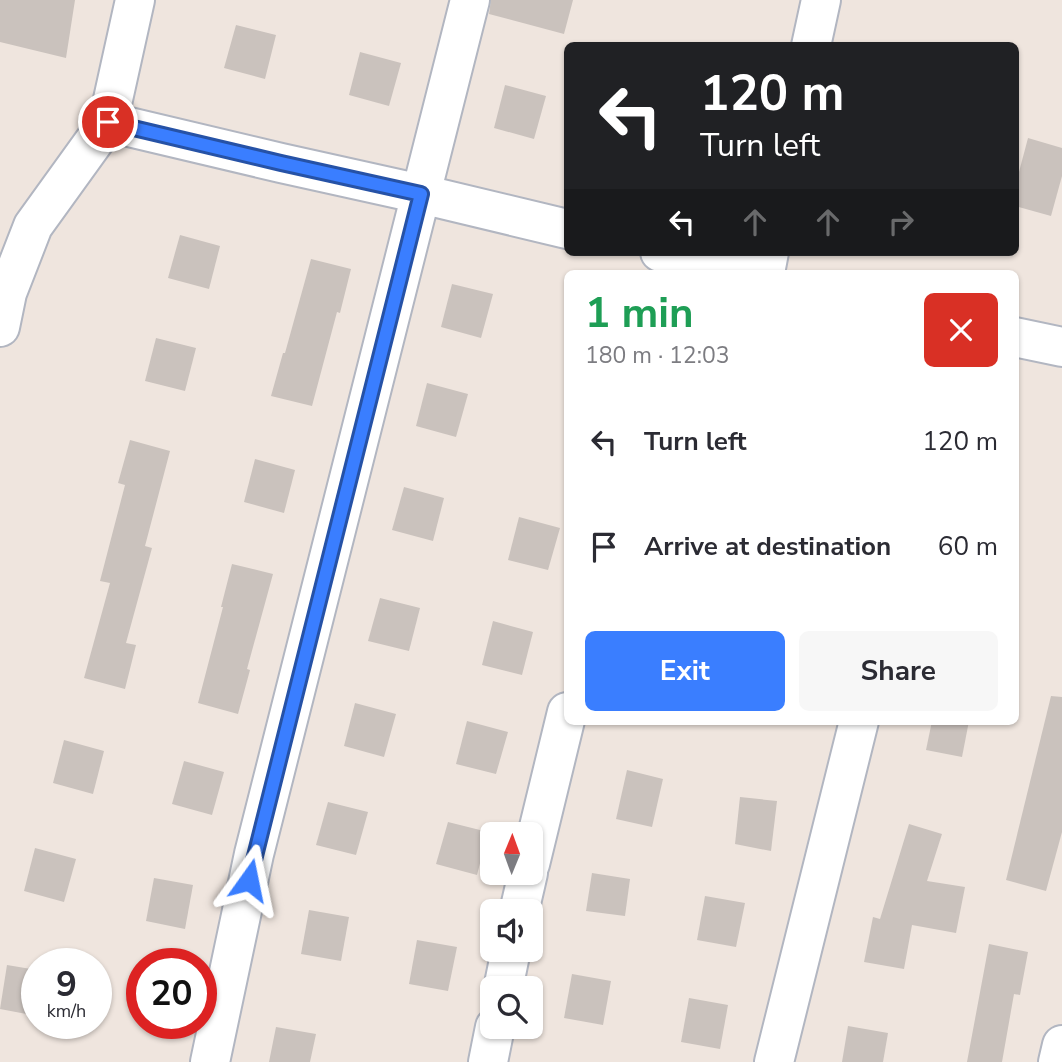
<!DOCTYPE html>
<html lang="en">
<head>
<meta charset="utf-8">
<style>
  :root { --surface:#fff; --page:#f7f7f7; --text:#2b2b33; --muted:#7c7c81; --accent:#3a7eff }
  body { margin:0; font-family:"Nunito Sans",sans-serif; background:var(--page); color:var(--text); height:100vh; display:flex; flex-direction:column; font-size:26px; white-space:nowrap }
  * { box-sizing:border-box; margin:0 }
  p { font-size:23px; color:var(--muted) }
  .icon { flex:none; width:38px; height:38px; fill:none; stroke:currentColor; stroke-width:2; stroke-linecap:round; stroke-linejoin:round }
  .map { position:relative; flex:1; overflow:hidden }
  .sheet { position:absolute; left:564px; top:270px; width:455px; height:455px; display:flex; flex-direction:column; background:var(--surface); border-radius:10px; box-shadow:0 2px 5px #0004 }
  .sheet>* { flex:none }
  .hud { position:absolute; left:564px; top:42px; width:455px; height:214px; border-radius:10px; box-shadow:0 2px 5px #0004; background:#202124; color:#fff; overflow:hidden }
  .needle { width:46px; rotate:1deg }
  .fabs { position:absolute; left:480px; top:822px; display:grid; gap:14px }
  .fabs a { display:grid; place-items:center; width:63px; height:63px; border-radius:10px; background:var(--surface); box-shadow:0 2px 5px #0004; font-size:35px }
  .speed { position:absolute; left:21px; top:948px; display:flex; gap:14px; font-size:35px; font-weight:700; text-align:center }
  .speed>* { display:grid; place-content:center; width:91px; height:91px; border-radius:50%; background:var(--surface); box-shadow:0 2px 5px #0004; line-height:1 }
  .speed small { font-size:18px; font-weight:400 }
  .speed .limit { border:10px solid #d22; background:#fff; color:#111 }
  .pin { position:absolute; display:grid; place-items:center; width:60px; height:60px; color:#fff; margin:-30px; border:4px solid #fff; border-radius:50%; box-shadow:0 2px 7px #0007 }
  .me { position:absolute; width:77px; margin:-38px; rotate:12deg; stroke-linejoin:round; filter:drop-shadow(0 0 5px #0008) }
  .turn { display:flex; align-items:center; gap:24px; height:147px; padding:0 21px; font-size:32px }
  .turn .icon { width:91px; height:91px; stroke-width:2.5 }
  .turn b { display:block; font-size:49px; line-height:60px }
  .lanes { display:flex; align-items:center; height:66px; padding:0 21px; background:#0003; justify-content:center; gap:35px; direction:ltr }
  .lanes .off { opacity:.35 }
  .round { display:grid; place-items:center; flex:none; width:74px; height:74px; border-radius:10px; background:var(--page) }
  .overview { display:flex; align-items:center; justify-content:space-between; height:119px; padding:0 21px }
  h1 { font-size:42px; font-weight:700; line-height:52px; color:#1e9e55 }
  .action { display:flex; gap:14px; margin-top:auto; padding:14px 21px }
  .action a { flex:1; height:80px; border-radius:10px; background:var(--accent); color:#fff; font-size:28px; font-weight:700; line-height:80px; text-align:center }
  .action a+a { background:var(--page); color:var(--text) }
  ul { padding:0; list-style:none }
  li { display:flex; align-items:center; gap:21px; height:105px; padding:0 21px }
  li div { flex:1 }
  li b { display:block; font-size:26px }
  li em { font-style:normal }
  .map>svg:first-child { display:block }
</style>
</head>
<body>
<div class="map">
<svg width="1062" height="1062" viewBox="0 0 1062 1062">
  <rect width="100%" height="100%" fill="#efe5de"/>
  <g fill="#cac2bd">
    <path d="M0,0H75L66,58L0,42Z"/>
    <path d="M491,0H573L564,34L489,14Z"/>
    <path d="M236,25L276,35L265,79L224,68Z"/>
    <path d="M360,52L401,63L389,106L349,95Z"/>
    <path d="M505,85L546,96L534,139L494,128Z"/>
    <path d="M1028,138L1062,148V176L1051,216L1015,206V187Z"/>
    <path d="M180,235L220,246L209,289L168,278Z"/>
    <path d="M311,259L351,269L340,313L337,312L312,406L271,396L283,353H285Z"/>
    <path d="M452,284L493,294L481,338L441,327Z"/>
    <path d="M156,338L196,348L185,391L145,381Z"/>
    <path d="M427,383L468,394L456,437L416,426Z"/>
    <path d="M130,440L170,451L145,546L152,548L126,643L136,645L125,689L84,678L110,583L100,581L125,485L118,483Z"/>
    <path d="M255,459L295,470L284,513L244,502Z"/>
    <path d="M404,487L444,498L433,541L392,530Z"/>
    <path d="M519,517L560,528L548,570L508,560Z"/>
    <path d="M232,564L273,574L247,669L250,670L238,714L198,703L223,607H221Z"/>
    <path d="M380,598L420,608L409,651L368,641Z"/>
    <path d="M493,621L533,632L522,675L482,665Z"/>
    <path d="M1051,696L1062,697V832L1046,891L1006,880Z"/>
    <path d="M355,703L396,714L384,757L344,746Z"/>
    <path d="M467,721L508,732L496,774L456,764Z"/>
    <path d="M932,721H969L962,757L926,750Z"/>
    <path d="M64,740L104,751L93,794L53,783Z"/>
    <path d="M184,761L224,772L212,815L172,804Z"/>
    <path d="M627,770L663,779L652,827L616,819Z"/>
    <path d="M740,797L777,801L771,851L735,844Z"/>
    <path d="M328,802L368,812L356,855L316,845Z"/>
    <path d="M448,822L488,832L477,875L436,864Z"/>
    <path d="M909,824L942,834L927,881L965,887L956,933L912,925L904,969L864,962L873,917L880,919Z"/>
    <path d="M35,848L76,859L64,902L24,891Z"/>
    <path d="M592,873L630,879L625,916L586,911Z"/>
    <path d="M154,878L193,885L185,929L146,921Z"/>
    <path d="M705,896L745,903L736,947L697,940Z"/>
    <path d="M309,910L349,917L341,961L301,954Z"/>
    <path d="M417,940L457,947L448,991L409,984Z"/>
    <path d="M989,944L1028,952L1020,995L1014,994L1002,1062H967Z"/>
    <path d="M7,965L37,970V1016L0,1009Z"/>
    <path d="M572,974L611,981L603,1025L564,1018Z"/>
    <path d="M689,998L728,1005L720,1049L681,1042Z"/>
    <path d="M848,1026L888,1033L883,1062H842Z"/>
    <path d="M276,1027L316,1034L310,1062H269Z"/>
  </g>
  <g fill="none" stroke-linecap="round" stroke-linejoin="round">
    <defs>
      <g id="minor">
        <path d="M811,46L821,0"/>
        <path d="M108,122L281,163L421,194L567,229"/>
        <path d="M660,252L747,273"/>
        <path d="M765,273L769,252"/>
        <path d="M0,327L7,293L33,226L108,122L135,0"/>
        <path d="M1015,337L1062,347"/>
        <path d="M530,864L567,712"/>
        <path d="M519,912L528,873"/>
        <path d="M503,989L511,950"/>
        <path d="M210,1062L254,854L470,0"/>
        <path d="M488,1062L495,1027"/>
        <path d="M774,1062L859,721"/>
        <path d="M1058,1062L1062,1045"/>
      </g>
    </defs>
    <use href="#minor" stroke="#b2b6c1" stroke-width="42"/>
    <use href="#minor" stroke="#fff" stroke-width="38"/>
  </g>
  <g fill="none" stroke-linecap="round" stroke-linejoin="round">
    <defs>
      <path id="route" d="M108,122L281,163L421,194L249,880"/>
    </defs>
    <use href="#route" stroke="#2652a6" stroke-width="18"/>
    <use href="#route" stroke="#3a7eff" stroke-width="12"/>
  </g>
</svg>
<div class="fabs">
<a><svg class="needle" viewBox="-14 -14 28 28"><path d="M0-13l5 13h-10z" fill="#e53935"/><path d="M0 13l5-13h-10z" fill="#7c7c81"/></svg></a>
<a><svg class="icon" aria-label="sound" viewBox="0 0 24 24"><path d="M4 9h4l5-4v14l-5-4H4zM17 9q2 3 0 6"/></svg></a>
<a><svg class="icon" aria-label="search" viewBox="0 0 24 24"><circle cx="10" cy="10" r="6"/><path d="M15 15l6 6"/></svg></a>
</div>
<div class="speed"><div>9<small>km/h</small></div><div class="limit">20</div></div>
<div class="pin" style="left:108px;top:122px;background:#d93025"><svg class="icon" aria-label="arrive" viewBox="0 0 24 24"><path d="M6 21V4h12l-3 4 3 4H6"/></svg></div>
<svg class="me" style="left:249px;top:880px" viewBox="-20 -20 40 40"><path d="M0-17L14 15 0 8-14 15z" fill="#3a7eff" stroke="#fff" stroke-width="4"/></svg>
<div class="hud">
<div class="turn"><svg class="icon" aria-label="left" viewBox="0 0 24 24"><path d="M17 20v-9H6M10 6l-5 5 5 5"/></svg><div><b>120 m</b>Turn left</div></div>
<div class="lanes"><svg class="icon" aria-label="left" viewBox="0 0 24 24"><path d="M17 20v-9H6M10 6l-5 5 5 5"/></svg><svg class="icon off" aria-label="ahead" viewBox="0 0 24 24"><path d="M12 20V5M6 11l6-6 6 6"/></svg><svg class="icon off" aria-label="ahead" viewBox="0 0 24 24"><path d="M12 20V5M6 11l6-6 6 6"/></svg><svg class="icon off" aria-label="right" viewBox="0 0 24 24"><path d="M7 20v-9h11M14 6l5 5-5 5"/></svg></div>
</div>
<section class="sheet">
<div class="overview"><div><h1>1 min</h1><p>180 m · 12:03</p></div><a class="round" style="background:#d93025;color:#fff"><svg class="icon" aria-label="close" viewBox="0 0 24 24"><path d="M6 6l12 12M18 6L6 18"/></svg></a></div>
<ul>
<li><svg class="icon" aria-label="left" viewBox="0 0 24 24"><path d="M17 20v-9H6M10 6l-5 5 5 5"/></svg><div><b>Turn left</b></div><em>120 m</em></li>
<li><svg class="icon" aria-label="arrive" viewBox="0 0 24 24"><path d="M6 21V4h12l-3 4 3 4H6"/></svg><div><b>Arrive at destination</b></div><em>60 m</em></li>
</ul>
<div class="action"><a>Exit</a><a>Share</a></div>
</section>
</div>
</body>
</html>
